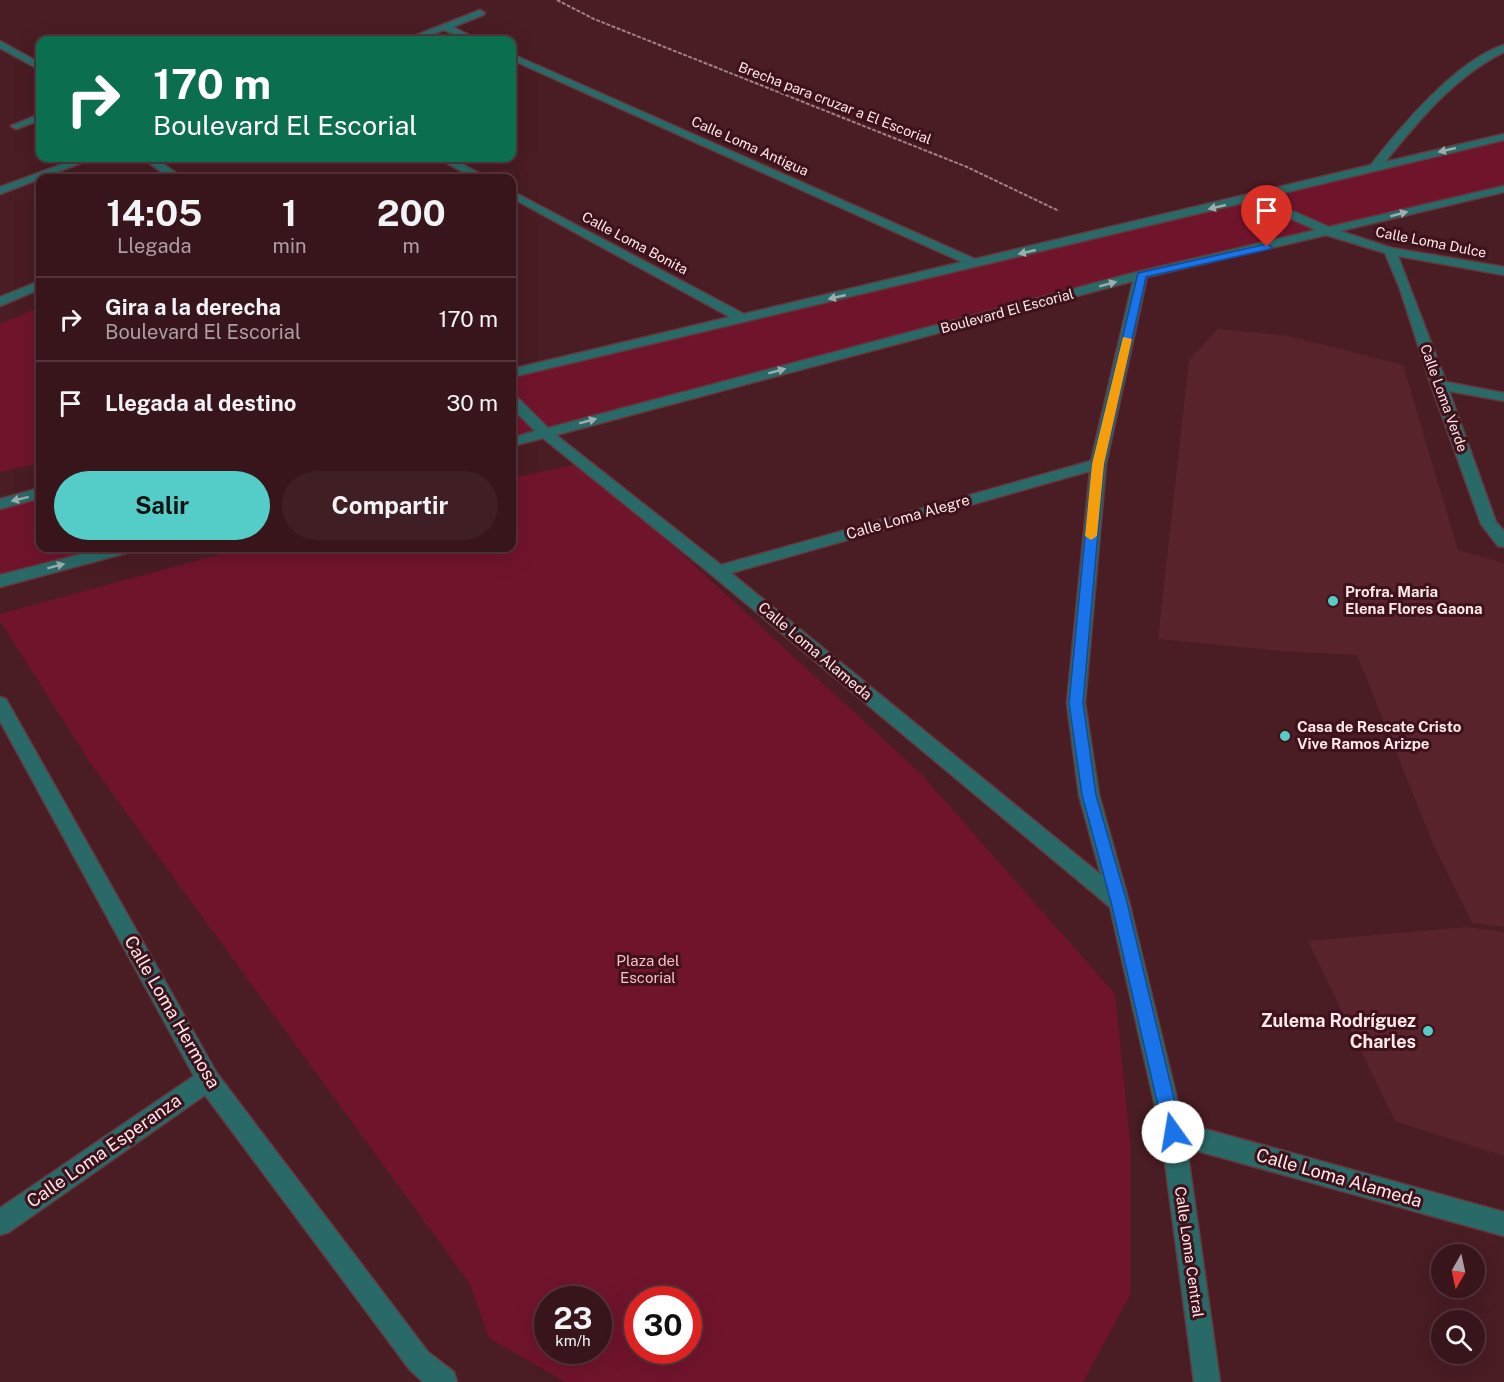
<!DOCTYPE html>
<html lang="es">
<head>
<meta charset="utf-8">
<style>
  :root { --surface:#38151b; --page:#3f1e24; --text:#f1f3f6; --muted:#ab9fa3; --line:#52343a; --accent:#54cdc8 }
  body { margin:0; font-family:"Public Sans",sans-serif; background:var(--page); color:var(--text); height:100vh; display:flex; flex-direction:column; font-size:22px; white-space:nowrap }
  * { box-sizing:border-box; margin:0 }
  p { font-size:20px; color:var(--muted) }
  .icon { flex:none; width:33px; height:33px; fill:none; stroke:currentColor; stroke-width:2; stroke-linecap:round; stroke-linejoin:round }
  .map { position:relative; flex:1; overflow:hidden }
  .drawer { position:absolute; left:36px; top:174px; width:480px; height:378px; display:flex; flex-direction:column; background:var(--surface); border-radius:12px; box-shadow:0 6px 24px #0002,0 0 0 2px var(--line) }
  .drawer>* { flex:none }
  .guide { position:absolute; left:36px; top:36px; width:480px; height:126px; border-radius:12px; box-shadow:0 6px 24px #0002,0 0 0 2px var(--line); background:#0b6e4f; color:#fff; overflow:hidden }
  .needle { width:39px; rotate:189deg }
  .controls { position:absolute; left:1431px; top:1244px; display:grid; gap:12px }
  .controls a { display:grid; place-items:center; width:54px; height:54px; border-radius:50%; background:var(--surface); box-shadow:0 6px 24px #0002,0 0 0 2px var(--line); font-size:30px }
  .speed { position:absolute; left:534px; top:1286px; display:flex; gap:12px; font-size:30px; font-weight:700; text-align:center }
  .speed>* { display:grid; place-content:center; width:78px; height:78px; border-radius:50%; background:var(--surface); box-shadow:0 6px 24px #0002,0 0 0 2px var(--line); line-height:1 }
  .speed small { font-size:15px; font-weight:400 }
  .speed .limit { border:9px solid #d22; background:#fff; color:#111 }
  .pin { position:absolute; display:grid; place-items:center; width:51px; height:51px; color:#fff; margin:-62px -26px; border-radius:50% 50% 50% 0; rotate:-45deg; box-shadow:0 0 6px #0007 }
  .pin .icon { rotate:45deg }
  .me { position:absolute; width:66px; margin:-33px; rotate:347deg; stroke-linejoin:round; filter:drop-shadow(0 0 4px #0008) }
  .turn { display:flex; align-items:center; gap:21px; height:126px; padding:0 18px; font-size:27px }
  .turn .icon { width:78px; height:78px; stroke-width:2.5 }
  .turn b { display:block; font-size:42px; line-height:51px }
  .eta { display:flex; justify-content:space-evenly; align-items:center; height:102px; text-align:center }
  .eta b { font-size:36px; font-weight:700; line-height:42px }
  .cta { display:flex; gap:12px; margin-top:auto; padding:12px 18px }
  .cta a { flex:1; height:69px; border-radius:36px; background:var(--accent); color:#111; font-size:24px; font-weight:700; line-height:69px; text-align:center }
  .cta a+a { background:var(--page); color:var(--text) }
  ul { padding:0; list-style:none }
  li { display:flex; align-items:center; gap:18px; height:84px; padding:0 18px; border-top:2px solid var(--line) }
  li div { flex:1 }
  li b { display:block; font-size:22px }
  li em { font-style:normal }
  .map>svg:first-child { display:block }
</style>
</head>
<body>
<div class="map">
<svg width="1504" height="1382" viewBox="0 0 1504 1382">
  <rect width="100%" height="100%" fill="#4a1c24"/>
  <g fill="#59232c">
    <path d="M1218,329L1289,336L1403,365L1458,550L1504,563V927L1472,923L1434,846L1357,655L1281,651L1158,639L1189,360Z"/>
    <path d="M1466,927L1504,932V1156L1395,1121L1308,941Z"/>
  </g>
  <g fill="#70142c" fill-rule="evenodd">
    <path d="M1504,138V187L1330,232L1255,198Z"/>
    <path d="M1254,199L1326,232L1221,256L547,431L512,397V375Z"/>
    <path d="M40,307V463L0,472V324Z"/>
    <path d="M512,402L542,431L512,440Z"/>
    <path d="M583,463L920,773L1115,994L1130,1141V1295L1083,1382H565L489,1338L470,1284L91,764L0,621V614L243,548H512V478ZM548,1299H598V1350H548ZM638,1299H688V1350H638Z"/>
    <path d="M40,494V548H117L0,579V504Z"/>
  </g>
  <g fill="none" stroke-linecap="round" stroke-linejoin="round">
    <defs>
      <g id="minor">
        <path d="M480,10L485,13L483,15L453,27L479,40H468L444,30L416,40H404Z"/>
        <path d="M0,41L40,63V70L0,48Z"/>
        <path d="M1504,45V52C1455,76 1419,120 1385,162L1504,134V140L1263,198L1329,227L1504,186V192L1340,231L1392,248L1504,267V275L1398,256L1446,382L1504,393V401L1449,391L1496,522L1504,531V547L1498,546L1481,524L1431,385L1400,289L1385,253L1326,235L1147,277L1106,464L1085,703L1099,795L1129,902L1183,1123L1504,1212V1236L1187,1148L1220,1382H1194L1161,1132L1110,907L712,575L543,438L512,446V438L535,431L512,408V396L517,397L548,428L1137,272L1316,230L1251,201L512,377V369L730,317L512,198V191L744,314L962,262L512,60V54L975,259L1371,165C1401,126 1457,60 1504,45ZM1133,281L1091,461L721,565L556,435ZM1090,471L1067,703L1079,795L1101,875L731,573Z"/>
        <path d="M40,114V120L16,129L11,126Z"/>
        <path d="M79,158H94L0,194V187Z"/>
        <path d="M142,158H155L183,178H170Z"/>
        <path d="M437,158H451L488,178H474Z"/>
        <path d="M40,281V289L0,306V297Z"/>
        <path d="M40,488V498L0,509V499Z"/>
        <path d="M105,548H132L130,552L0,587V575Z"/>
        <path d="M0,697L6,699L216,1072L428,1352L454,1372L457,1382H423L410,1370L205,1095L9,1232L0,1235V1208L194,1076L0,721Z"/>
      </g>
    </defs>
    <use href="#minor" stroke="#633940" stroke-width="3"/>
    <path stroke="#a28286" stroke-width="2" stroke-dasharray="4 1.5" stroke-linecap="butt" d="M557,0L594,19L967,167L1059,211"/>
    <use href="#minor" fill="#296a68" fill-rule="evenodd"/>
  </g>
  <defs><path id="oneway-solid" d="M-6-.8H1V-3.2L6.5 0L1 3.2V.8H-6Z" transform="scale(1.5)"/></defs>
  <g fill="#9cafaf">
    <use href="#oneway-solid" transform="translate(1447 150) rotate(167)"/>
    <use href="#oneway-solid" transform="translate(1217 207) rotate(167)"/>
    <use href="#oneway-solid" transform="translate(1399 214) rotate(-15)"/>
    <use href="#oneway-solid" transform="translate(1027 252) rotate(167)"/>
    <use href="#oneway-solid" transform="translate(1108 284) rotate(-15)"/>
    <use href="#oneway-solid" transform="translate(837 297) rotate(167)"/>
    <use href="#oneway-solid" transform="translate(777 371) rotate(-15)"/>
    <use href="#oneway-solid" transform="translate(588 421) rotate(-15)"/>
    <use href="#oneway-solid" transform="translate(20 499) rotate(166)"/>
    <use href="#oneway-solid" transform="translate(56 566) rotate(-15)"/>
  </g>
  <path fill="#1a73e8" stroke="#114b97" stroke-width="1.5" d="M1267,244L1272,247L1270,249L1146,277L1104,464L1083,703L1096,795L1127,902L1182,1132L1180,1138L1173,1141L1167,1138L1164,1132L1111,902L1082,795L1069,703L1092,464L1138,273Z"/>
  <path fill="#f59e0b" d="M1123,337L1132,339L1104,464L1097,536L1091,540L1085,536L1092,464Z"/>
  <g fill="#54cdc8" stroke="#3f111b" stroke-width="2">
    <circle cx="1333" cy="601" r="6"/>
    <circle cx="1285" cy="736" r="6"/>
    <circle cx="1428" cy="1031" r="6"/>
  </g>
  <g text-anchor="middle" stroke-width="6" stroke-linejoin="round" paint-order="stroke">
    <g font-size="14" fill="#fbe8e9" stroke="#3f111b">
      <text transform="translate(835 103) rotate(21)" y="5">Brecha para cruzar a El Escorial</text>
      <text transform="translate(750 146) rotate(24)" y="5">Calle Loma Antigua</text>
      <text transform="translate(1431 242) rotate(11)" y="5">Calle Loma Dulce</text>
      <text transform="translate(635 243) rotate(28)" y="5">Calle Loma Bonita</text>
      <text transform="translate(1007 311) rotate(-15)" y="5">Boulevard El Escorial</text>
      <text transform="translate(1444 398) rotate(70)" y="5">Calle Loma Verde</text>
    </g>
    <g font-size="15" fill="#fbe8e9" stroke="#3f111b">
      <text transform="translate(908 517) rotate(-16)" y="5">Calle Loma Alegre</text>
      <text transform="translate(815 651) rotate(40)" y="5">Calle Loma Alameda</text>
      <text transform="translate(1189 1252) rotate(82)" y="5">Calle Loma Central</text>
    </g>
    <g font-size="15" font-weight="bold" fill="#fbe8e9" stroke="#3f111b" text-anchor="start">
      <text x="1345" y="597">Profra. Maria<tspan x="1345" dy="17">Elena Flores Gaona</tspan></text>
      <text x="1297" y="732">Casa de Rescate Cristo<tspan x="1297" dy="17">Vive Ramos Arizpe</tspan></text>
    </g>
    <g font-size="15" fill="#fcbfc6" stroke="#3f111b">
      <text x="648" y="966">Plaza del<tspan x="648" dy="17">Escorial</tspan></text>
    </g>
    <g font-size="18" fill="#fbe8e9" stroke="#3f111b">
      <text transform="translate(172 1012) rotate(60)" y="6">Calle Loma Hermosa</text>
      <text transform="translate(104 1151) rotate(-35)" y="6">Calle Loma Esperanza</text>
      <text transform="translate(1339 1178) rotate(16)" y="6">Calle Loma Alameda</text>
    </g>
    <g font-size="18" font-weight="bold" fill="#fbe8e9" stroke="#3f111b" text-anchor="end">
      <text x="1416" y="1027">Zulema Rodríguez<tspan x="1416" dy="21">Charles</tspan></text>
    </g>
  </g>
</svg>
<div class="controls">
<a><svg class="needle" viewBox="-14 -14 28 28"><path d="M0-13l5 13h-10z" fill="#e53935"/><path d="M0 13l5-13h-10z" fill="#ab9fa3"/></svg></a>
<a><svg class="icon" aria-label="search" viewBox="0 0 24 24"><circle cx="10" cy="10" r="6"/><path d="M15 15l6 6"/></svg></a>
</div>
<div class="speed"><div>23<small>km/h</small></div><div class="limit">30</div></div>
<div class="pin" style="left:1267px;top:247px;background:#d93025"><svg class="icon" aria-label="arrive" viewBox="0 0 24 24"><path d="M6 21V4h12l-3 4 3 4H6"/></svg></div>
<svg class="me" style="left:1173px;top:1132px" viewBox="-20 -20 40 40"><circle r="19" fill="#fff"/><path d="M0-13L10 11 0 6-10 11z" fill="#1a73e8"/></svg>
<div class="guide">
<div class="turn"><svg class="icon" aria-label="right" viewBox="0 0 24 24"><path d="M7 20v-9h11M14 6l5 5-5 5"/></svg><div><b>170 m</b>Boulevard El Escorial</div></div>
</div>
<section class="drawer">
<div class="eta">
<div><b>14:05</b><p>Llegada</p></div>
<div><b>1</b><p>min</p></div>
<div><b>200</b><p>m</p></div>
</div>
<ul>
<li><svg class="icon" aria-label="right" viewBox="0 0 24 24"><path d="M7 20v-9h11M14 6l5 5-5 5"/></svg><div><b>Gira a la derecha</b><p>Boulevard El Escorial</p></div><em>170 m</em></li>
<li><svg class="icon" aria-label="arrive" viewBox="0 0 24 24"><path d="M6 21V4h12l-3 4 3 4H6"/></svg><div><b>Llegada al destino</b></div><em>30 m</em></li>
</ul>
<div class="cta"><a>Salir</a><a>Compartir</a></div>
</section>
</div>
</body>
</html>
